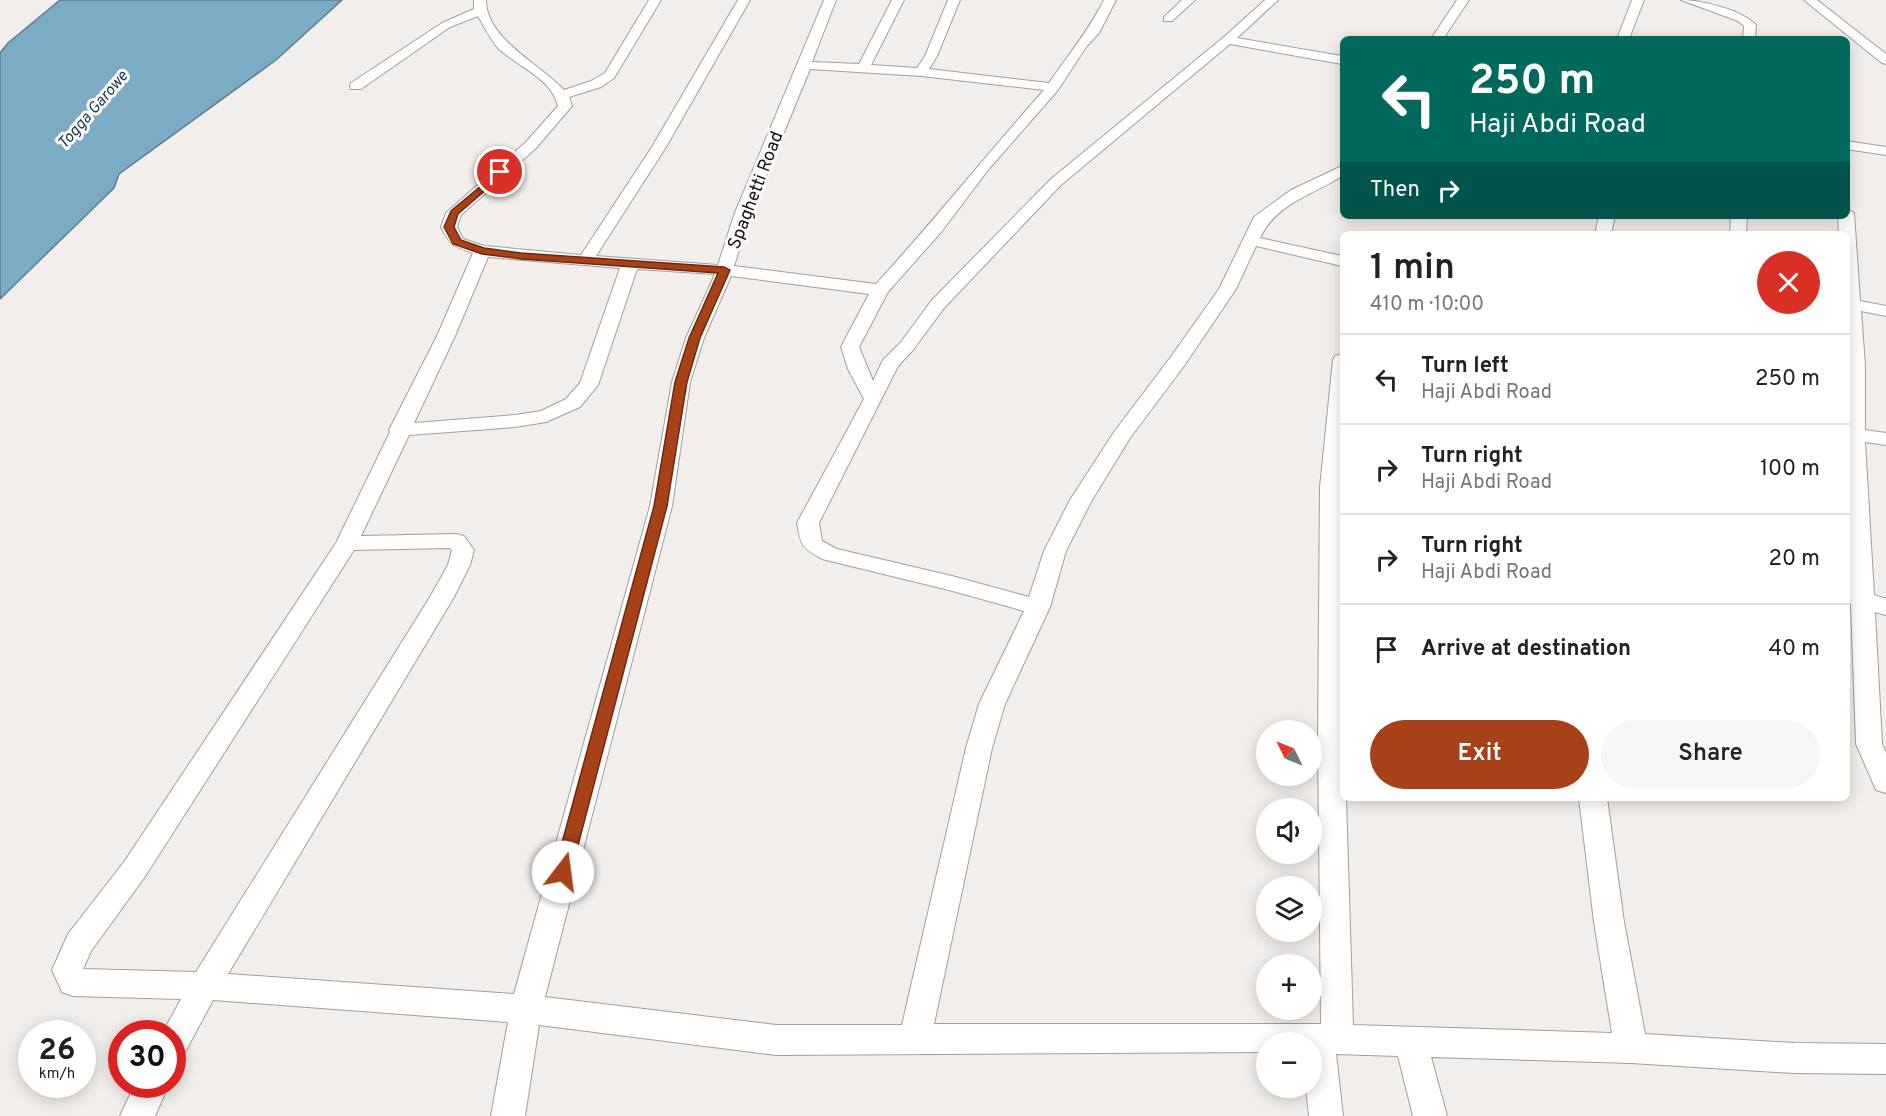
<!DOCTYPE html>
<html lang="en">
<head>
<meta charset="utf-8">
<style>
  :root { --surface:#fff; --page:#f6f6f6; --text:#222; --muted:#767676; --line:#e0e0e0; --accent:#a74118 }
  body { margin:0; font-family:Overpass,sans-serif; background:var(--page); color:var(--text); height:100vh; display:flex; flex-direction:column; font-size:22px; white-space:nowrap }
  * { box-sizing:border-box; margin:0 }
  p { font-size:20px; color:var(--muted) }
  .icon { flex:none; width:33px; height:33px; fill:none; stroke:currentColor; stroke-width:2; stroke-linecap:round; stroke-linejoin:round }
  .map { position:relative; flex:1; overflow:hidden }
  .details { position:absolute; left:1340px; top:231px; width:510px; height:570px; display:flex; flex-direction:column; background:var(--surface); border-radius:9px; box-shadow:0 3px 15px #0003 }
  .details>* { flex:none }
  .hud { position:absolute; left:1340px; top:36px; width:510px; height:183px; border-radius:9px; box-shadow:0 3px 15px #0003; background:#00695c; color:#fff; overflow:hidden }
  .needle { width:39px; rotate:313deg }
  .tools { position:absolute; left:1256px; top:720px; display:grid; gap:12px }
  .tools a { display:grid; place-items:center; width:66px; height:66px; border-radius:50%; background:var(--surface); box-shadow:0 3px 15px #0003; font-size:30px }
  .speed { position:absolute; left:18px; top:1020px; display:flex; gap:12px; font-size:30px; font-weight:700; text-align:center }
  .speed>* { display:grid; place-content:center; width:78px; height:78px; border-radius:50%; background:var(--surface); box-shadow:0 3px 15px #0003; line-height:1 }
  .speed small { font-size:15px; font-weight:400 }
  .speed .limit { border:9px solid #d22; background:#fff; color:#111 }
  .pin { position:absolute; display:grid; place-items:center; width:51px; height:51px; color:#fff; margin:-26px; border:3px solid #fff; border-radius:50%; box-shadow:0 2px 6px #0007 }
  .me { position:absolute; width:66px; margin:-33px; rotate:15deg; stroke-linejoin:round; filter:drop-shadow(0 0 4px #0008) }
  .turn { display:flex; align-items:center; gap:21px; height:126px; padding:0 30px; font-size:27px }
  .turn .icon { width:78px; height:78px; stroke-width:2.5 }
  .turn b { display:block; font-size:42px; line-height:51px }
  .then { display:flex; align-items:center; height:57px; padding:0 30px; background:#0003; gap:12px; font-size:22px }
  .round { display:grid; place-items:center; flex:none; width:63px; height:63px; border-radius:32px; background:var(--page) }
  .headline { display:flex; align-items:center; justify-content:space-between; height:102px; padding:0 30px }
  h1 { font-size:36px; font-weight:600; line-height:45px }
  .action { display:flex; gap:12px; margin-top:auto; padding:12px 30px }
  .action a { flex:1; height:69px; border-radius:36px; background:var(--accent); color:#fff; font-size:24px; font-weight:600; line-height:69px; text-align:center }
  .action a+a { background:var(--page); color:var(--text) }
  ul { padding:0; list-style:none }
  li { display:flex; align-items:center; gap:18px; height:90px; padding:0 30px; border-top:2px solid var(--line) }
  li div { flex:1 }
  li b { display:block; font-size:22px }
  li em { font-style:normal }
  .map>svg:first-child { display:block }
</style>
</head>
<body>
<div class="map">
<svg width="1886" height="1116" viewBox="0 0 1886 1116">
  <rect width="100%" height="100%" fill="#f2eeeb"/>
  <path fill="#7cacc5" stroke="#5d7e8f" stroke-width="1.5" d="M60,0H342L276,60L119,174L114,188L0,299V53L8,43Z"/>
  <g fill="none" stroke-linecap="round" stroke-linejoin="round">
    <defs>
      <g id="street">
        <path d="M474,0H486C486,39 540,64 564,90L591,81L605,73L649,0H661L614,78L601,87L569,97L572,106L536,148L461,215L457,227L463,239L485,246L581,255L652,147L738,0H750L666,147L596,256L718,265L734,215L824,0H836L812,62L859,64L892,0H904L871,65L917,68L925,56L948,0H960L937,56L929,69L1049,83C1069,54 1089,30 1104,0H1116L1099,33L1086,47L1058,90L988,170L942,231L888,292L859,347L873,381L883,360L901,342L932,300L1051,179L1224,37L1265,0H1278L1237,38L1342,56V64L1230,44L1061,185L944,308L913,350L898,366L819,523L822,541L837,549L952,576L1029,597L1044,551L1070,500L1114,432L1170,358L1219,289L1254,217L1291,190L1342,166V176C1313,195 1276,203 1260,238L1342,256V266L1256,246L1236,289L1184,366L1130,438L1092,500L1066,551L1050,607L1005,704L992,748L934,1024H1321L1318,740L1320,487L1333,360L1335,356L1342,354V798H1346L1353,1025L1612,1033L1594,922L1579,798H1607L1624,922L1645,1034L1794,1043L1886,1044V1074L1794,1073L1631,1063L1431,1057L1447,1116H1413L1398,1056L1336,1054L1343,1116H1309L1306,1088H1311V1042H1266V1052L776,1055L539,1025L525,1116H491L508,1022L213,1000L183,1056L172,1061V1034H162L181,999L73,996L62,992L52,970L68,934L124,862L336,543L390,432L389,430L437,336L473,253C453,246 451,246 441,227L446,213L526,142L558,106C551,77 517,67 498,48C490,39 484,26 478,16L450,27L361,89H351L350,86L351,83L442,23L474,9ZM810,69L921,76L1044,90C987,154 934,221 876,284L734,266L750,215ZM488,257L620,268L580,383L566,399L541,411L515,415L414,423L455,336ZM637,269L715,274L686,338L672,382L650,506L514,994L228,974L454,597L470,565L474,550L464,536L456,534L361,536L409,435L515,427L546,422L580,407L598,385ZM731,276L869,294L841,347L848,369L864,399L797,523C801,546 801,547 822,559L949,590L1024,611L979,704L966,748L902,1025H776L545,997L672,506L690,382L704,338ZM450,548L452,550L448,565L430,597L196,972L83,969L91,951L144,878L354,550Z"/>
        <path d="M1182,0H1195L1172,21H1164V17Z"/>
        <path d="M1457,0H1469L1443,39H1431Z"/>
        <path d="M1632,0H1644L1629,39H1617Z"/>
        <path d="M1681,0C1702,0 1742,10 1756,25L1755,39H1743L1744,26L1738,21Z"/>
        <path d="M1804,0H1817L1886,54V64L1882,63Z"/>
        <path d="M1846,141L1886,147V155L1846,149Z"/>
        <path d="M1846,208L1854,213L1860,301L1886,306V316L1861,311L1865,365V430L1886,433V445L1865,442L1874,595L1886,599V615L1875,612L1882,744L1886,753V793L1876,790L1856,744L1851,604L1846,603V588L1850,589L1846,478V234H1839L1838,216H1846Z"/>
        <path d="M1599,216H1615L1611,234H1595Z"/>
        <path d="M1731,216H1747L1746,234H1730Z"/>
        <path d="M135,1084H169L155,1116H120Z"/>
      </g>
    </defs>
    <use href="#street" stroke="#a29e9c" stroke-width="2"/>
    <use href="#street" fill="#fff" fill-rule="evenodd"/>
  </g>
  <path fill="#a74118" stroke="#6d2a10" stroke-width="1.5" d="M500,170L505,172L504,174L458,214L454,227L461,240L484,248L521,253L724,267L730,270L700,338L687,382L667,506L571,872L569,877L563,879L556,877L554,872L654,506L675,382L689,338L718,273L521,259L482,254L453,244L444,227L451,211Z"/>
  <g text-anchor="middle" stroke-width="6" stroke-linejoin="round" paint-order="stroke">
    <g font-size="16" font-style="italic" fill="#0f394c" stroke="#fffbf9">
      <text transform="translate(92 109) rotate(-49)" y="6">Togga Garowe</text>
    </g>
    <g font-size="18" fill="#141211" stroke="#fffbf9">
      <text transform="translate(755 190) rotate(-69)" y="6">Spaghetti Road</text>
    </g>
  </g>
</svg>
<div class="tools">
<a><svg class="needle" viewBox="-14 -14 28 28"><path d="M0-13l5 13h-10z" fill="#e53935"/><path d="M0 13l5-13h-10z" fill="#767676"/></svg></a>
<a><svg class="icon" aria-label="sound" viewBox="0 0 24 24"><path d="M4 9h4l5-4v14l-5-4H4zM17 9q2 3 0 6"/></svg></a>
<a><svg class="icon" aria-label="layers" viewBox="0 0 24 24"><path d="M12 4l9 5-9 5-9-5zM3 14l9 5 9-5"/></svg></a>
<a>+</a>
<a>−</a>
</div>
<div class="speed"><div>26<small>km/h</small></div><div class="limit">30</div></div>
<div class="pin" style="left:500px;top:172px;background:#d93025"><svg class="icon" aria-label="arrive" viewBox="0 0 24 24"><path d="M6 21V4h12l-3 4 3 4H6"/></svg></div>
<svg class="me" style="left:563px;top:872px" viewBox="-20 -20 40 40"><circle r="19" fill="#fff"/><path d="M0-13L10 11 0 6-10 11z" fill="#a74118"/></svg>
<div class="hud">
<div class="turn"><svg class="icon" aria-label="left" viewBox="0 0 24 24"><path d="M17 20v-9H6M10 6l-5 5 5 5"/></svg><div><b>250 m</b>Haji Abdi Road</div></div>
<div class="then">Then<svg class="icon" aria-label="right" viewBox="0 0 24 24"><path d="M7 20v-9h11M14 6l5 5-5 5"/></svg></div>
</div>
<section class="details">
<div class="headline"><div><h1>1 min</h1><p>410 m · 10:00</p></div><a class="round" style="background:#d93025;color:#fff"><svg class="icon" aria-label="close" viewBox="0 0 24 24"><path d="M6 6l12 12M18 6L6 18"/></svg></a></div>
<ul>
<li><svg class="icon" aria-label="left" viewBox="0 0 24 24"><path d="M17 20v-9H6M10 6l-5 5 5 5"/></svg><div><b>Turn left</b><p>Haji Abdi Road</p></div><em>250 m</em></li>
<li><svg class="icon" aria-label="right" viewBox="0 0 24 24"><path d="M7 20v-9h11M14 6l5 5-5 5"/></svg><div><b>Turn right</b><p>Haji Abdi Road</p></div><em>100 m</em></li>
<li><svg class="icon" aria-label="right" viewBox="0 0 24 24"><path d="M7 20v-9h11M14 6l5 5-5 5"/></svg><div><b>Turn right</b><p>Haji Abdi Road</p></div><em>20 m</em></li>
<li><svg class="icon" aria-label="arrive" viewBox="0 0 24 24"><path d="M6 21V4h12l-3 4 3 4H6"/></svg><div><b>Arrive at destination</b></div><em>40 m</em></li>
</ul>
<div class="action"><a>Exit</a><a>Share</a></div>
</section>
</div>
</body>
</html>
